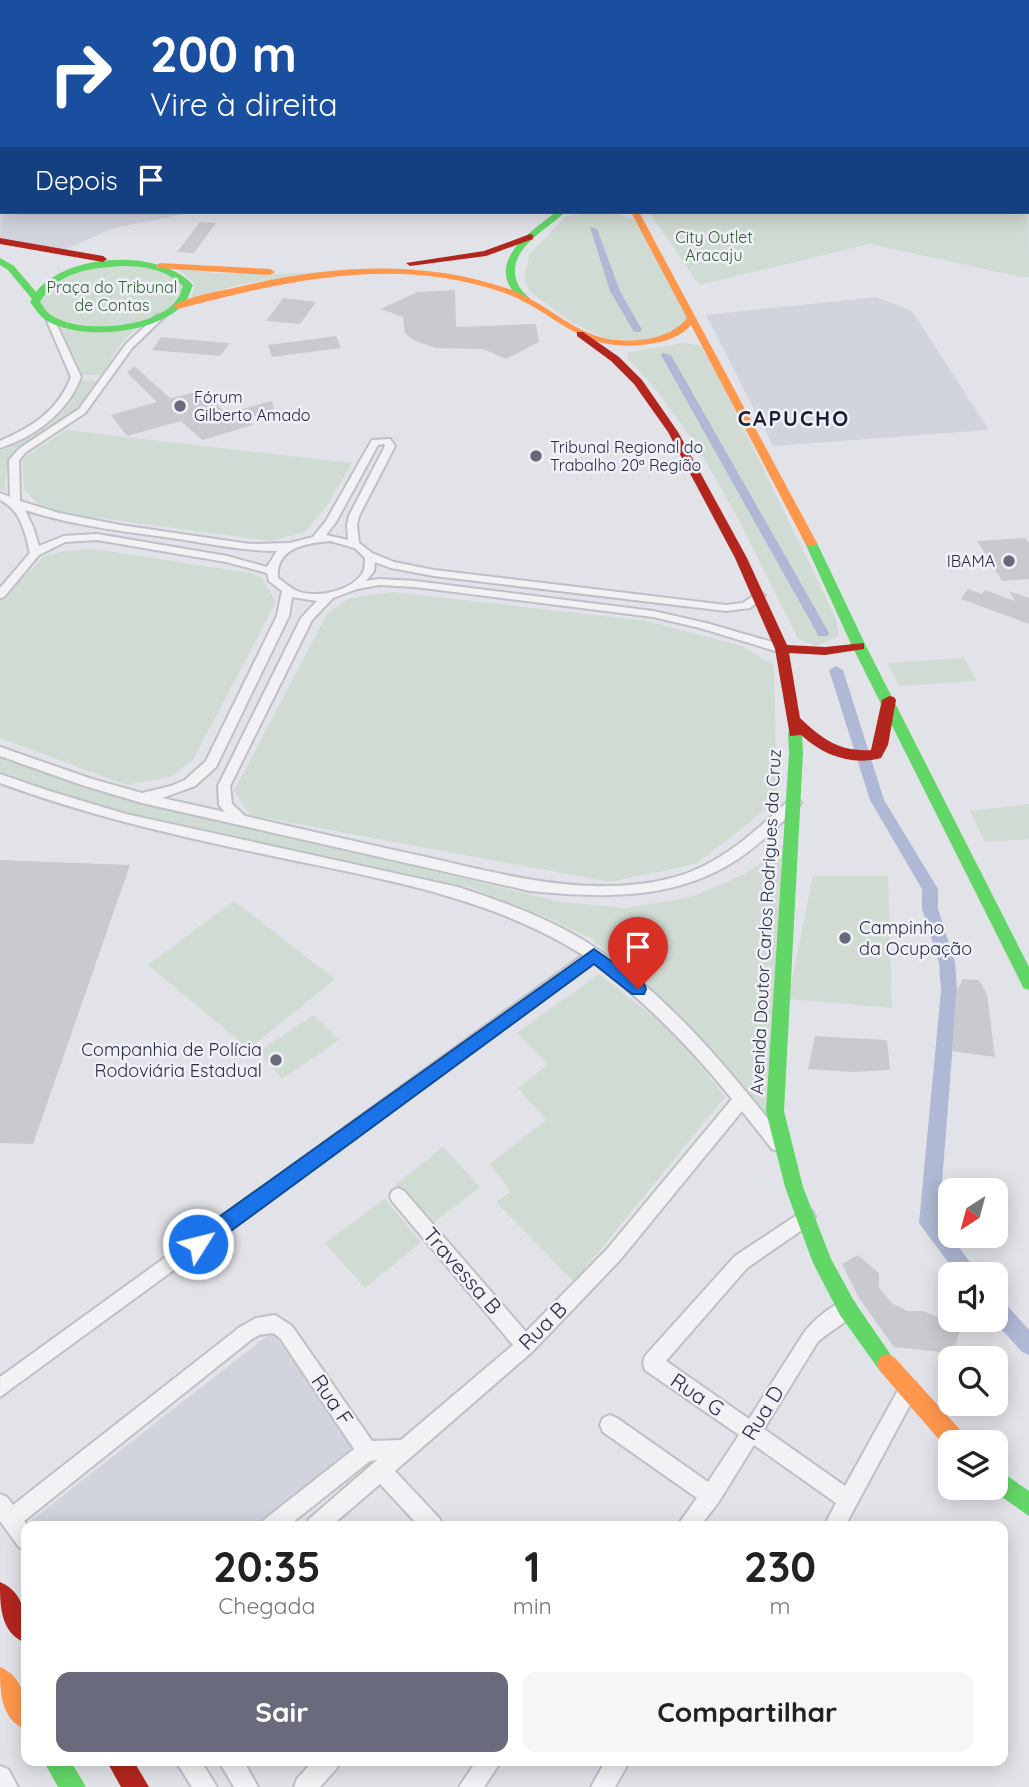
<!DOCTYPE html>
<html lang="pt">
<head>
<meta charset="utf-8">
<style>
  :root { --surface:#fff; --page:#f6f6f6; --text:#222; --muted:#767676; --accent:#696b7c }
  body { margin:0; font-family:Quicksand,sans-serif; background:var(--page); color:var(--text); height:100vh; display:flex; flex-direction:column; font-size:26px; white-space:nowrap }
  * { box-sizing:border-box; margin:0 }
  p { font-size:23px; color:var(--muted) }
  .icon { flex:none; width:38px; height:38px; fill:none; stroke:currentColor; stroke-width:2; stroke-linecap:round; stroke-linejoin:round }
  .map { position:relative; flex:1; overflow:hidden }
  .details { position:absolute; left:21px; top:1521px; width:987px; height:245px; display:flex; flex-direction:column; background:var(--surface); border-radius:14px; box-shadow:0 4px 18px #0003 }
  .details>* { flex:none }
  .hud { position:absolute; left:0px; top:0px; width:1029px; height:214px; box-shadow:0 4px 18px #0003; background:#1a4fa0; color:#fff; overflow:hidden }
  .needle { width:46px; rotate:216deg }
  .fabs { position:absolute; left:938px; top:1178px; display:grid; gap:14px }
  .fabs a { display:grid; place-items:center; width:70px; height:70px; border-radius:14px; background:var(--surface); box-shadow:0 4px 18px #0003; font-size:35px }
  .pin { position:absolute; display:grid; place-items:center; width:60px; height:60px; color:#fff; margin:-72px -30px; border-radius:50% 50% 50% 0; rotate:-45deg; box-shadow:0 0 7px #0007 }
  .pin .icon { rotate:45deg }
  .me { position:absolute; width:77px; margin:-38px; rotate:54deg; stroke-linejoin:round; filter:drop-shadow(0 0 5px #0008) }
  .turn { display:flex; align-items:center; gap:24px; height:147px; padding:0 35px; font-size:32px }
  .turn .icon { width:91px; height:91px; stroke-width:2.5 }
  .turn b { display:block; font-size:49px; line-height:60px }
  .then { display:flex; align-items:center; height:66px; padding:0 35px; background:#0003; gap:14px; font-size:26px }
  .eta { display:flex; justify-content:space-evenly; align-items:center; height:119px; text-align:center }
  .eta b { font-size:42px; font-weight:800; line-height:49px }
  .button { display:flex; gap:14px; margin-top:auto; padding:14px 35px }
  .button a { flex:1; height:80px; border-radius:14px; background:var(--accent); color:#fff; font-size:28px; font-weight:800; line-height:80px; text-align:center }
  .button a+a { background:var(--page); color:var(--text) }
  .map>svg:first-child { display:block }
</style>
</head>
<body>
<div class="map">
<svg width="1029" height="1787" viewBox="0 0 1029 1787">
  <rect width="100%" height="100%" fill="#e2e3e8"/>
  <g fill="#d2d4dd">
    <path d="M2,166V212H193L114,228L62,251L0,238Z"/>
    <path d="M876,297L912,311L989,430L773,446L706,315Z"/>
    <path d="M272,1332L356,1446L257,1526H32L29,1522Z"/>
  </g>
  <g fill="#d0dbd3">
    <path d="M173,0H477L478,2H202Z"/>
    <path d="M1027,100L1029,277H1021L870,244L699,285L649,212H1027Z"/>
    <path d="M591,212L614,214L636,220L692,318L677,333L651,341L605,339L570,321L530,292L524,277L530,254L565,217Z"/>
    <path d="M145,264L183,278L182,303C139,326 125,329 103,375H80L78,363L59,329H105L43,316L39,292L43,288L87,267Z"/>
    <path d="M176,268L213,273L281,274L360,270C303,276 244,278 191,300L195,283Z"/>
    <path d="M685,343L700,346L711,362L819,583L836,619L839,636L816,646L798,639C748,541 705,437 627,358L629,352Z"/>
    <path d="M100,380C88,396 77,409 62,421C36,440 0,452 6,491L0,490V451C32,437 71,418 79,381Z"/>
    <path d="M66,430L352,463L326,507L305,532L271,541L69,514L39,505L24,489L22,459Z"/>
    <path d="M94,549L250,573L262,578L276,602L193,760L170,777L126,785L0,738V601L44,556L65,551Z"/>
    <path d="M393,592L647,621L742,646L774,665L777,801L696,864L610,882L250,815L234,791L327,614L350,598Z"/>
    <path d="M964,658L976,681L899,686L888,663Z"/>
    <path d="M0,755L81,787L561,902L626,908L691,897L747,873L788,841L770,1117L685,1022L592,939L544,916L469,887L131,813L47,789L0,771Z"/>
    <path d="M1029,804V839L985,842L970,811Z"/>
    <path d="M813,876H888L892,1008L788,999Z"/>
    <path d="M234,901L335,979L249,1049L148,965Z"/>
    <path d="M599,974L674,1033L725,1097L574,1282L496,1202L511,1192L490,1164L546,1120L518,1088L548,1064L517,1033Z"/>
    <path d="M314,1015L339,1040L282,1079L258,1052Z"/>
    <path d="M443,1147L480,1187L430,1225L395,1185Z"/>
    <path d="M385,1199L421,1242L365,1288L325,1243Z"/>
  </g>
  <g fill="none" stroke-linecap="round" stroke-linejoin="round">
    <g fill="#afb8d4" fill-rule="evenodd">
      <path d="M437,0H443L445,2H438Z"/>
      <path d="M590,227L597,229L620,291L642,330L640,332H634L610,291Z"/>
      <path d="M662,353L671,355L829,633L828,636H818L817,633L661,355Z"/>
      <path d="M836,666L843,670L884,800L938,889V909L955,962L957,991L939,1221L979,1274H957L919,1223L941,991L939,962L922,909V889L870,800L829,670Z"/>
      <path d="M996,1298L1003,1301L1029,1330V1355L1022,1352L993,1320H996Z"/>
    </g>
  </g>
  <g fill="#c9cad0">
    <path d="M200,222L216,223L194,253L177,252Z"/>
    <path d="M455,290L456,327L536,324L539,342L506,359L483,349L436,348L413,340L405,333L403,317L381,309L417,292Z"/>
    <path d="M283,298L316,302L300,324L266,321Z"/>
    <path d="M336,336L341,348L272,357L268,345Z"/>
    <path d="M161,337L193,340L230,343L220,356L152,350Z"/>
    <path d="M134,366L170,398L202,391L226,413L272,401L274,409L245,420L253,425L202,440L181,421L127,436L111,415L157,402L127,373Z"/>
    <path d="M1025,538L1029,543V579L1002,581L977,541Z"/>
    <path d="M968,589L982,594L985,590L1015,601L1009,591L1029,598V624L961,599Z"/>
    <path d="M0,860L130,865L33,1144L0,1143Z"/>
    <path d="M963,979L979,980L987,994L995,1057L952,1051L956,992Z"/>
    <path d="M815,1036L887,1040L890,1070L853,1072L808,1069Z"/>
    <path d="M858,1255L879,1273V1288L893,1304L908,1311H923L960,1327L956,1344L941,1352L894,1347L859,1298L842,1264Z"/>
  </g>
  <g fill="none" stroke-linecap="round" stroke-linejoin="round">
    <defs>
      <g id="street">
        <path d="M0,10L2,11V15L0,14Z"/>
        <path d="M2,39V43L0,44V40Z"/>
        <path d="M157,315L164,317L132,348L85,413L26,452L19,460L20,501L59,513L120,525L250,544L290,543L313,537L326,521L372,440L390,439L395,446L359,516L357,525L359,543L372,553L394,562L434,570L726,605L743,603L759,592L765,595L750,608L726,611L434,576L391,568L375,562L374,571L366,581L379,579L415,581L653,611L706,623L786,646L788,649L782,653L700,628L653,617L415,587L379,585L357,589L333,598L312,620L230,786L232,804L245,816C305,830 365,844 426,857C505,875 590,899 672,878C719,866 755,832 789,800H799L801,803L799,806C779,825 760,844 738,859C674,901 602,898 530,891L142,803L82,785L0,756V747L92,779L142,793L171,786L185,780L206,761L277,616L282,591L269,581L267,573L226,562L97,540L65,542L39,555L4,597L0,598V588L30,553C25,532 21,510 0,500V493L10,497L9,460L20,448L79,409L126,344ZM384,444L385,446L349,516L347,525L348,540L326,535L336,522L378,445ZM25,510C77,527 131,532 185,540C216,545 246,551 277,551L267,567L227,556L97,534L64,536L39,546L33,527ZM330,541L355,548L365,558C365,562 365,566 364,570C355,591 316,599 297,591C291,589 284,582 278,578C275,548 306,543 330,541ZM292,597L317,601L301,618L218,786L219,805L225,812L162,798L195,786L216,767L289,616Z"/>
        <path d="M48,319L55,321L81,377C67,413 36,436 0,448V441C32,427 58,411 71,377L47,321Z"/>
        <path d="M0,774L46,790L126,814L458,887C497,900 535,913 571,933C658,982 723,1062 784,1139L786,1144L784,1149L778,1151L772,1149L742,1111L620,1260L532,1352L395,1471L440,1519L443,1526H419L380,1484L331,1526H306L309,1519L377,1460L370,1461L288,1526H262L265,1519L354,1449L280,1338L273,1333L259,1335L252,1339L24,1521L28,1526H26V1550L19,1547L0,1521V1494L7,1497L13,1505L240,1327L256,1318L275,1315L292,1326L372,1441L401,1440L513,1345L392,1201L390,1196L392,1191L398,1188L404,1191L526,1332L608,1248L732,1099C691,1048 646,1002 594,963L0,1397V1377L583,955C491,897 386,880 282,858C186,838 92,817 0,783Z"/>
        <path d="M806,1209L812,1211L815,1217L812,1223L747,1268L666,1361L749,1419L805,1331C816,1318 831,1306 847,1299L853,1302L856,1308C850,1323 828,1331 817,1343L764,1429L845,1486L902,1383L909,1381L916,1383L918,1390L845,1526H824L836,1503L754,1445L718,1503L700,1526H677L697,1498L603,1432L600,1425L603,1418L610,1415L617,1418L708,1482L739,1435L645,1370L643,1363L645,1356L735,1256Z"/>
        <path d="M175,1760H200L217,1787H192Z"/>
        <path d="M218,1760H243L258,1787H234Z"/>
        <path d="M314,1760H340L337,1768L320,1787H294L297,1779Z"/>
        <path d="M477,1760H502L484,1787H459Z"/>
        <path d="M606,1760H630L615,1787H591Z"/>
        <path d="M0,1766L8,1769L18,1787H0Z"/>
      </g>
    </defs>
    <use href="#street" stroke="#bfc0c6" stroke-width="4"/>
    <use href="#street" fill="#f2f2f4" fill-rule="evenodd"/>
    <g fill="#63d668" fill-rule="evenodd">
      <path d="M752,0L780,2H755Z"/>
      <path d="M556,212H565C547,230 505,250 517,282C519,289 526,294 531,300L523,302C518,296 512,291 509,285C494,254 536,228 556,212Z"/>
      <path d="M0,258L14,266L36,292C67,253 159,248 193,285C190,291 188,300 183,305C155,334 78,342 44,319C39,315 34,307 30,302L32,299L8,270L0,265ZM121,266C145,266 165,269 183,286C181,290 180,297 176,301C154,329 79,334 51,315C46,312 43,306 40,302C57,272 90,268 121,266Z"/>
      <path d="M811,539L817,543L866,646L1029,967V990L1023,988L1021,983L852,646L805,543Z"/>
      <path d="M795,728L802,733L803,753L784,1111L803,1187L831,1259L854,1301L897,1364L894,1371L887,1374L880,1371L840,1315L813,1263L785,1187L766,1111L789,753L788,733Z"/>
      <path d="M996,1468L1029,1491V1516L989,1488H996Z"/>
      <path d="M43,1760H70L86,1787H58Z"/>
    </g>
    <g fill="#ff974d" fill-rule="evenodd">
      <path d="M97,0H104L106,2H99Z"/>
      <path d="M481,0H487L488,2H482Z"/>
      <path d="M792,0L821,2H795Z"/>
      <rect x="1027" y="16" width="2" height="4"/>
      <rect x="0" y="19" width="2" height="4"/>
      <path d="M0,139H2L0,145Z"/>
      <path d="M631,212H639L817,543L815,546H807L805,543L691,325C680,337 665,342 649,344C579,355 558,312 502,292C393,255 285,281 178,309L173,306C189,296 216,292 234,288C325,266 419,258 509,289C544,301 571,332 608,339C635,343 670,340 687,318Z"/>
      <path d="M160,263L270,269L275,272L270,275L157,268L156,266Z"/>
      <path d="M887,1354L894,1357L964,1434L967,1442H950V1450H948L880,1371L877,1364L880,1357Z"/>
      <path d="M0,1667C26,1678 27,1706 26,1730C0,1719 0,1691 0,1667Z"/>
    </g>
    <g fill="#b3261e" fill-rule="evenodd">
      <path d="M74,0H80L73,2Z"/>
      <rect x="0" y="102" width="2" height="4"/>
      <path d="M530,234L533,235V239L486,256L410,266L406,263L484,251Z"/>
      <path d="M0,238L103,256L107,259L103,262L0,244Z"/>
      <path d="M577,332H583L619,357L642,380L678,432L747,558L787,645L825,647L864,643V649L825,655L789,653L800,718C822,739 840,752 871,750L882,700L889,696L894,697L896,700L888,745L881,758C851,766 823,755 801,735L790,736L775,649L735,558L668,432L634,384L611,361L577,336Z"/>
      <path d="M0,1582C26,1593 26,1619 26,1643C0,1633 0,1606 0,1582Z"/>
      <path d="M106,1760H133L149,1787H121Z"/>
    </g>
  </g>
  <path fill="#1a73e8" stroke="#114b97" stroke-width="2" d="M594,949L644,984L646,989L644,994H632L594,964L205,1250L198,1253L191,1250L188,1244L191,1237Z"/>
  <g fill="#696b7c" stroke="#f0f1f7" stroke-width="2.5">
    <circle cx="180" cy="406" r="7"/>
    <circle cx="536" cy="456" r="7"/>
    <circle cx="1009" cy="561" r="7"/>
    <circle cx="845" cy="938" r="7"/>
    <circle cx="276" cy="1060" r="7"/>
  </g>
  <g text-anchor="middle" stroke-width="5" stroke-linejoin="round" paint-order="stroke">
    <g font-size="16" fill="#345f35" stroke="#f0f1f7">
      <text x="714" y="243">City Outlet<tspan x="714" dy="18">Aracaju</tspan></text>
      <text x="112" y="293">Praça do Tribunal<tspan x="112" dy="18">de Contas</tspan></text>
    </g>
    <g font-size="16" fill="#282b42" stroke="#f0f1f7" text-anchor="start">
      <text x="194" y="403">Fórum<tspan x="194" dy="18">Gilberto Amado</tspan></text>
      <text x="550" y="453">Tribunal Regional do<tspan x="550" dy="18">Trabalho 20ª Região</tspan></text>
      <text x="995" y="567" text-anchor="end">IBAMA</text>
    </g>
    <g font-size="18" fill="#282b42" stroke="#f0f1f7">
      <text transform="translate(766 922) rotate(-87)" y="6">Avenida Doutor Carlos Rodrigues da Cruz</text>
    </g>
    <g font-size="18" fill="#282b42" stroke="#f0f1f7" text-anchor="start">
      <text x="859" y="934">Campinho<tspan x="859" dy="21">da Ocupação</tspan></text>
      <text x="262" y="1056" text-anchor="end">Companhia de Polícia<tspan x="262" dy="21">Rodoviária Estadual</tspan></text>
    </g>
    <g font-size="21" font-weight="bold" letter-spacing="2" fill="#1a1d33" stroke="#f0f1f7">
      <text x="794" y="426">CAPUCHO</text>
    </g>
    <g font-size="21" fill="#282b42" stroke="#f0f1f7">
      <text transform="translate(462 1271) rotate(49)" y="7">Travessa B</text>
      <text transform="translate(543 1326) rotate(-45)" y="7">Rua B</text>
      <text transform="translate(697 1395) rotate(34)" y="7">Rua G</text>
      <text transform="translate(332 1400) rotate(56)" y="7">Rua F</text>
      <text transform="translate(763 1413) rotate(-58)" y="7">Rua D</text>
    </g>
  </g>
</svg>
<div class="fabs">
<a><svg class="needle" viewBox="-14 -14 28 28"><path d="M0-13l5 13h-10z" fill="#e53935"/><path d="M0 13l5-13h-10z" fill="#767676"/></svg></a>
<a><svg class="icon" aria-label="sound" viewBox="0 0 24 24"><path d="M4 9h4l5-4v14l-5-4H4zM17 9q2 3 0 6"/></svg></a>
<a><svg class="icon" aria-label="search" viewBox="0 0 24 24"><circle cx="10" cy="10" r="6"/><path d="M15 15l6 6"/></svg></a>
<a><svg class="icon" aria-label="layers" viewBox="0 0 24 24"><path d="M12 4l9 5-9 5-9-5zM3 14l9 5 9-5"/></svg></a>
</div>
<div class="pin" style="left:638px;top:989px;background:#d93025"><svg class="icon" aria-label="arrive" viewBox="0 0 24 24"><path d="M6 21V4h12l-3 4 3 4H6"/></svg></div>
<svg class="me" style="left:198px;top:1244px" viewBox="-20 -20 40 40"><circle r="17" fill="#1a73e8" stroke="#fff" stroke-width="3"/><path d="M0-11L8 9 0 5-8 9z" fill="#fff"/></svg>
<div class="hud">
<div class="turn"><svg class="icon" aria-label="right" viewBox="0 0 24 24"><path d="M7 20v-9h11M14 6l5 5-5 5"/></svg><div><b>200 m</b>Vire à direita</div></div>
<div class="then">Depois<svg class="icon" aria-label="arrive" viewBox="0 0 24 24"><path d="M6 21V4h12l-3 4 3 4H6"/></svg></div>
</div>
<section class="details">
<div class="eta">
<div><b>20:35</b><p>Chegada</p></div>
<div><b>1</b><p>min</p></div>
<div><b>230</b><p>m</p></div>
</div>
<div class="button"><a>Sair</a><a>Compartilhar</a></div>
</section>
</div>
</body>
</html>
